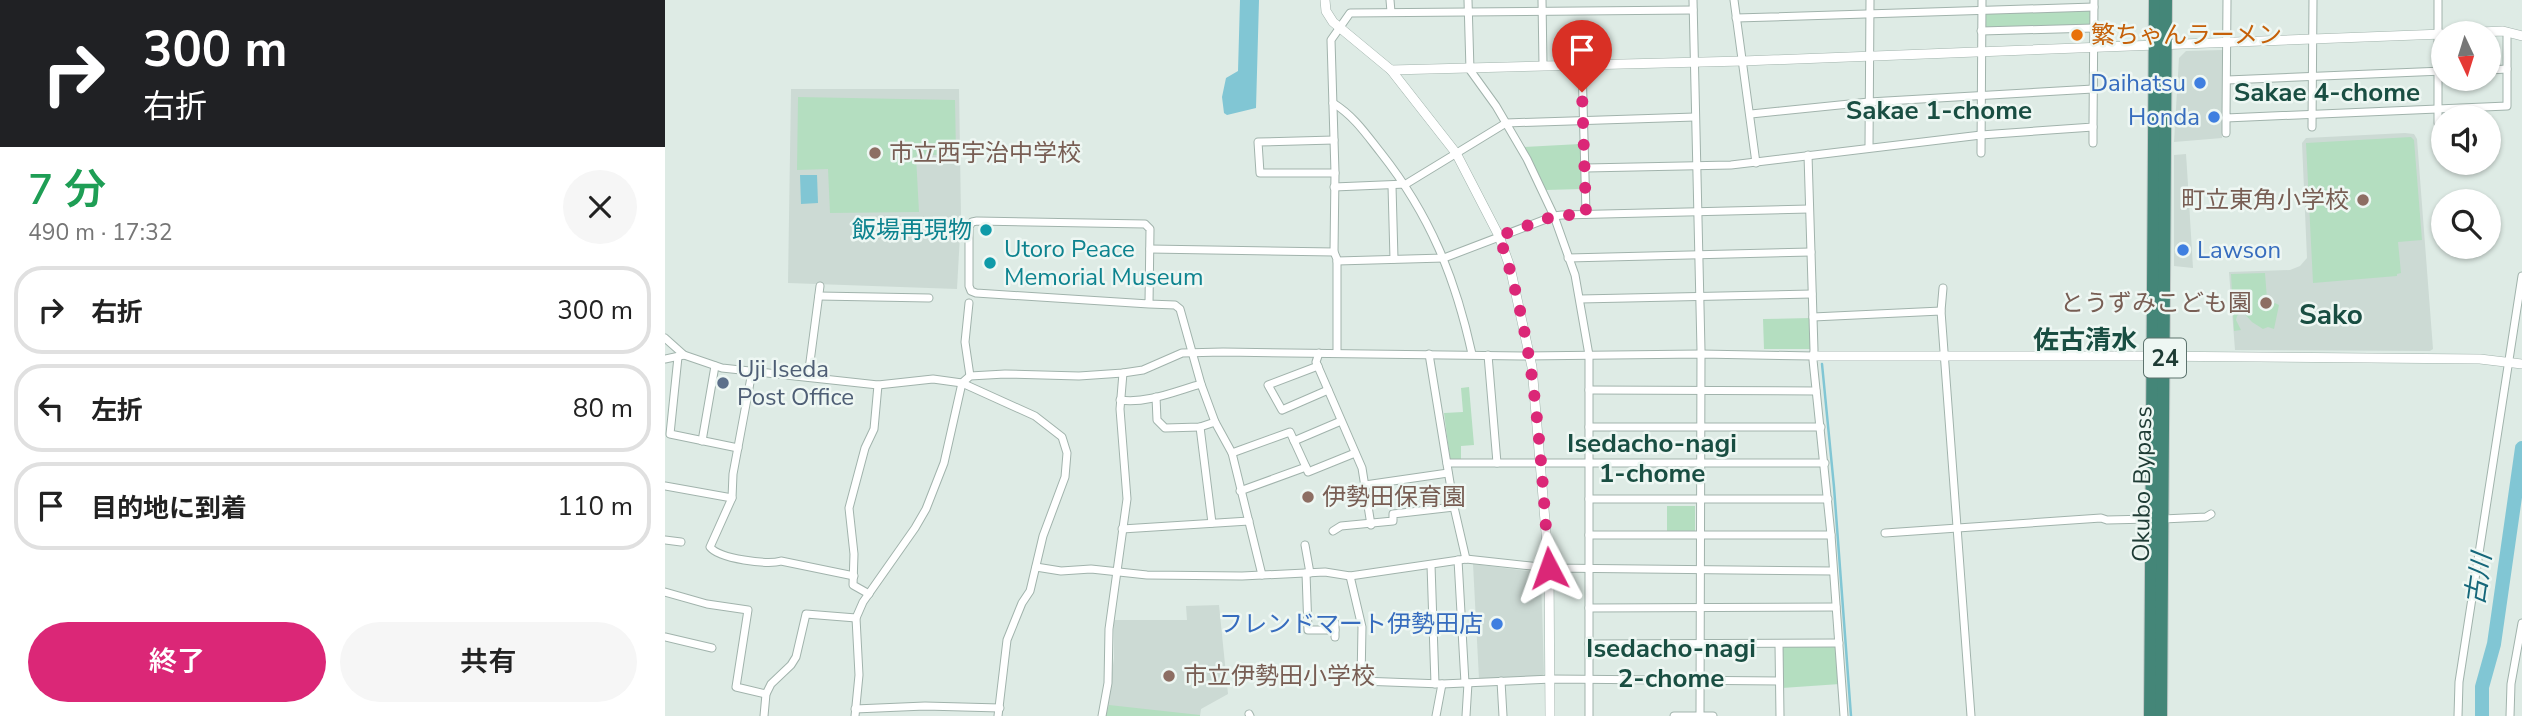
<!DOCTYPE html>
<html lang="ja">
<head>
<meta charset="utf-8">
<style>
  :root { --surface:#fff; --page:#f6f6f6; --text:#222; --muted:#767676; --line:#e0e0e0; --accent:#db2777 }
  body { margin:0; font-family:"Nunito Sans","Noto Sans JP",sans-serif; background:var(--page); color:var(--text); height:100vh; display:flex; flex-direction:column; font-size:26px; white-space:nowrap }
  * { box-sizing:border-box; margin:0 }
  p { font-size:23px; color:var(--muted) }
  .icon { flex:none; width:38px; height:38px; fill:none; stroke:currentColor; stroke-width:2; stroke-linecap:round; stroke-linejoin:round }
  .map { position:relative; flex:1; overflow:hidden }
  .drawer { display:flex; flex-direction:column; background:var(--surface); width:665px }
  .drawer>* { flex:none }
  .banner { background:#202124; color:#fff; overflow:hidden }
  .needle { width:46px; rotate:176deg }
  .fabs { position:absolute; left:1766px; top:21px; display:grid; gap:14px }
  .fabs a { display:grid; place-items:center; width:70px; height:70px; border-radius:50%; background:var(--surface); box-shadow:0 2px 5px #0004; font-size:35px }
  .pin { position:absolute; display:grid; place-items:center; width:60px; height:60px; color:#fff; margin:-72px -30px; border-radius:50% 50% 50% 0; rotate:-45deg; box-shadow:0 0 7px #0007 }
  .pin .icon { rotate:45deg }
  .me { position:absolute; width:77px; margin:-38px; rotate:356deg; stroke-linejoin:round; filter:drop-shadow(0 0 5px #0008) }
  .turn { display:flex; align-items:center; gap:24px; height:147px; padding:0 28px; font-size:32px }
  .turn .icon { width:91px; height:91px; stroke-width:2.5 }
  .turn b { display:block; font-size:49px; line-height:60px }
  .round { display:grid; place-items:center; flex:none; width:74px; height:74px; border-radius:37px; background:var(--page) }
  .headline { display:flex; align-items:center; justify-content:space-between; height:119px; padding:0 28px }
  h1 { font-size:42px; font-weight:600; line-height:52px; color:#1e9e55 }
  .button { display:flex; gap:14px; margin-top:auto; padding:14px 28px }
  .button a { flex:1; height:80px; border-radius:42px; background:var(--accent); color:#fff; font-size:28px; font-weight:600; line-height:80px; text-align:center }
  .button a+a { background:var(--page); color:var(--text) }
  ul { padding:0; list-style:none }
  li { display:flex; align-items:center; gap:21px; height:88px; margin:0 14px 10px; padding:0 14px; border:4px solid var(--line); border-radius:28px }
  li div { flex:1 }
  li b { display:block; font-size:26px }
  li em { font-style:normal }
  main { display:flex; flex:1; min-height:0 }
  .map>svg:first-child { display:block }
</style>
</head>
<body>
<main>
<section class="drawer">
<div class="banner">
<div class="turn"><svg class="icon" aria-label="right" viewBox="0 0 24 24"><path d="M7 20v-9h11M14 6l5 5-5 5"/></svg><div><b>300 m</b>右折</div></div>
</div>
<div class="headline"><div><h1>7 分</h1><p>490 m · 17:32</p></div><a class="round"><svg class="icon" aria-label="close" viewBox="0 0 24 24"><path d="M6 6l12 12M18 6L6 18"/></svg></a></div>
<ul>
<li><svg class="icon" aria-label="right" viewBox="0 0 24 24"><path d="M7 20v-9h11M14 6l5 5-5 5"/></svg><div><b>右折</b></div><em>300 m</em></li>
<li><svg class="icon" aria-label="left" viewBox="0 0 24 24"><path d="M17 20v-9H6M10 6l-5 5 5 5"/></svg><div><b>左折</b></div><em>80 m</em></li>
<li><svg class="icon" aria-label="arrive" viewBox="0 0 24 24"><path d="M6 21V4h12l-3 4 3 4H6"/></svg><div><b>目的地に到着</b></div><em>110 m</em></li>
</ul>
<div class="button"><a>終了</a><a>共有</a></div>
</section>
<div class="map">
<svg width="1857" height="716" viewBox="0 0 1857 716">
  <rect width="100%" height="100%" fill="#deebe5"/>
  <g fill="#ccdad4">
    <path d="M1558,50L1557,138L1509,142L1514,58L1521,51Z"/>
    <path d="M126,89H294L296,217L292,289L123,283Z"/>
    <path d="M1740,133L1749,134L1752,139L1768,349L1765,351L1570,350L1564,272L1625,270L1635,266L1642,258L1637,143L1641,138Z"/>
    <path d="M1521,154L1522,169L1528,268L1509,266V155Z"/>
    <path d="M808,564L872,572L876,577L879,674L876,676L814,679Z"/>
    <path d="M554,605L563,694L536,709L535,716H441L449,658V620H522L521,606Z"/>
  </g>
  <g fill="#b4dec0">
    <path d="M1423,9L1426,12L1425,26L1319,29V16L1322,12Z"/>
    <path d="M133,97L290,100L291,154L251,156L254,212L165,213L163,169L132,170Z"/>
    <path d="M1746,137L1749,140L1757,240L1733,242L1736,273L1732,274V276L1648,283L1641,143Z"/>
    <path d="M915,144L917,189L881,190L859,147Z"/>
    <path d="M1600,273L1602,299L1614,305L1609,329L1603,327L1598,329L1587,322L1577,311L1572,316L1571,320L1576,330L1569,331L1566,274Z"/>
    <path d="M1145,318L1146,349H1099L1098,319Z"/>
    <path d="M804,387L809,445L796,446V459H785L779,413L798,412L796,388Z"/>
    <rect x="1002" y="506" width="28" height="26"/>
    <path d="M1117,647H1172L1175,684L1117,688Z"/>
    <path d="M444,705L535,715V716H441Z"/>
  </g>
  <g fill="#81c6d4">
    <path d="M575,0H594L591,108L562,115L559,113L557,97L561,78L573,71Z"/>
    <path d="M135,175H152L153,203L136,204Z"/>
  </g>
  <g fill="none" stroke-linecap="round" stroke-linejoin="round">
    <path stroke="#81c6d4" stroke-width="2.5" d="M1157,364L1169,487L1186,716"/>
    <path stroke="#81c6d4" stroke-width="14" d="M1817,716V687L1829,644L1857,448"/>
    <path stroke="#b8c8c2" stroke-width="7" stroke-dasharray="7 3.5" stroke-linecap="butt" d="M1476,515L1507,514"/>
    <defs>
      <g id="minor">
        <path d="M725,0L726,12"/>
        <path d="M803,0L805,70L831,106L862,159L889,216L910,275L924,355V716"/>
        <path d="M877,0L878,65"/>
        <path d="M1028,0L1036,350L1035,716"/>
        <path d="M1069,0L1091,163"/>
        <path d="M1562,0L1561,118L1842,106V32"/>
        <path d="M1071,18L1429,7"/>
        <path d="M1316,31L1429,28"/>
        <path d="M917,64L921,214"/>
        <path d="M1824,70L1842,69"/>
        <path d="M1562,80L1778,71"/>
        <path d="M668,103C689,116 701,134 716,153C765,215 790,277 807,354"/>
        <path d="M1086,114L1204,102L1428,89"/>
        <path d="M1561,118V133"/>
        <path d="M1773,123V0"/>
        <path d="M1428,127V143"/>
        <path d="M1647,127L1648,0"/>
        <path d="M669,140L593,142L595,173H670"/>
        <path d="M1204,147L1205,0"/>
        <path d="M1316,153L1317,0"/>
        <path d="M1143,155L1149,350L1148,360L1166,535L1179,716"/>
        <path d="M921,168L1066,165L1316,135L1428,127L1429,0"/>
        <path d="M727,186L729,259"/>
        <path d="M669,187L741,184L841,123L1030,117"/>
        <path d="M485,249L669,252"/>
        <path d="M903,258L1146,252"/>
        <path d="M672,261L779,258L889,216L897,215L1144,209"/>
        <path d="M154,296L264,298"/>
        <path d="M915,299L1147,294"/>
        <path d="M304,303L300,342L305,376"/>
        <path d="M484,304L485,229L480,224L312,221L307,222L304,227V286L306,291L311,293L484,304L510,305L515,309L536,384L550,422L567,453L597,575"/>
        <path d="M1276,311L1278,288"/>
        <path d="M1148,317L1276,311L1306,716"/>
        <path d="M0,338L19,355"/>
        <path d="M654,353L651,362L697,468L706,525"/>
        <path d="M672,353V259L669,252L670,173L666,40L685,13L1028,10"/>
        <path d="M764,354L789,507L801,559"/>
        <path d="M823,355L832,463"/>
        <path d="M13,357L5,434L73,448"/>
        <path d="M0,359L19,355L57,368L213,385L268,379L297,383L370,416L397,437L402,453L400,477L378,536L365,591L357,603L342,640L333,716"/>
        <path d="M653,366L603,385L617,410L663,390"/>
        <path d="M87,372L68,474L67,498L45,547C54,559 103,565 116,561L189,576"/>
        <path d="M143,377L155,286"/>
        <path d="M924,390L1151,391"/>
        <path d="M491,397L492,420L500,428L535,427L550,422"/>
        <path d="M455,400C481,404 511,391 536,384"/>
        <path d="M535,427L547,523"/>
        <path d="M924,427H1156"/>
        <path d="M37,441L50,366"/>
        <path d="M629,441L676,421"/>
        <path d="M567,453L625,432L641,467L575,491"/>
        <path d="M782,463H1160"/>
        <path d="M641,467L643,472L690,453"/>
        <path d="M700,485L783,473"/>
        <path d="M0,486L67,498"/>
        <path d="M924,499H1163"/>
        <path d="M1498,519L1541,517L1546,514"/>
        <path d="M457,529L584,521"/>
        <path d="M668,531L676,526L728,521V514L789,507"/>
        <path d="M1220,533L1436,518L1442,520L1486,519"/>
        <path d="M924,535H1166"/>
        <path d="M0,540L16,542"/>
        <path d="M640,545L645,573"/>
        <path d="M793,560L800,683"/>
        <path d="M766,565L770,684"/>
        <path d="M371,567L396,571L426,569L482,575L577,576L660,572L685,576L801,559L884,568L1168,571"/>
        <path d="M641,573L643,630H670"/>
        <path d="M685,576L697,627L696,681L777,684L887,679L1114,681"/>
        <path d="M0,592L42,604L83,610L71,687L101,694"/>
        <path d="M204,594L188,585L189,554L184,508L200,448L209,429L213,385"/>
        <path d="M924,608L1171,607"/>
        <path d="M670,623V637"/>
        <path d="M0,637L47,648"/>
        <path d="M924,644L1174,643"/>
        <path d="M1114,644L1115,716"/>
        <path d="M836,681L838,716"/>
        <path d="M190,709L260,706L335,708"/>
        <path d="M584,714L585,716"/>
        <path d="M99,716L101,694L106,684L126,665L131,657L141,614L191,618"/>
        <path d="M190,716L194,675L191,618L198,602L250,528L261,509L279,463L297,383L305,376L340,374L414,376L458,373L478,370L517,353L558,352L858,356L1036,354L1148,356"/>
        <path d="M437,716L443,683L444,629L462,499L455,409L458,373"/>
        <path d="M771,716L777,684"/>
        <path d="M801,716L803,683"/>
        <path d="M1009,716H1048"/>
        <path d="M1793,716L1794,682L1857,276"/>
        <path d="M1845,716L1846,684L1857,623"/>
      </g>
      <g id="tertiary">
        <path d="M660,0L661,11L668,22L726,70L791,153L834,236L845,267L867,367L884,568L885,716"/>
        <path d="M1793,33L1838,31L1857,36"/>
        <path d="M726,70L1078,61L1778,34"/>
        <path d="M1148,356H1479L1815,359L1857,364"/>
      </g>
      <g id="trunk">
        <path d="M1485,716L1490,0"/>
        <path d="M1496,716L1501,0"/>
      </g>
    </defs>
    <use href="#minor" stroke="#a1b3ac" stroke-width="9"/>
    <use href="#tertiary" stroke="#a1b3ac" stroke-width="10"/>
    <use href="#trunk" stroke="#c0c8c6" stroke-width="14"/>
    <use href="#minor" stroke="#fff" stroke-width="7"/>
    <use href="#tertiary" stroke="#fff" stroke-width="9"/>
    <use href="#trunk" stroke="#448678" stroke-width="12"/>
  </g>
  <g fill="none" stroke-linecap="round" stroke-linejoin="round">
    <path stroke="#db2777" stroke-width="12" stroke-dasharray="0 21.6" d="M884,568C875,455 872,344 834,236L889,216L921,214L917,92"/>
  </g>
  <circle fill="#e8710a" stroke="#eef7f3" stroke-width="2.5" cx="1412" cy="35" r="7"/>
  <g fill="#3f7fe0" stroke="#eef7f3" stroke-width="2.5">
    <circle cx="1535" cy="83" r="7"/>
    <circle cx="1549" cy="117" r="7"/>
    <circle cx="1518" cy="250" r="7"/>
    <circle cx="832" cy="624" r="7"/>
  </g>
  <g fill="#8d6e63" stroke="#eef7f3" stroke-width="2.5">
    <circle cx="210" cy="153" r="7"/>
    <circle cx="1698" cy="200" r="7"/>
    <circle cx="1601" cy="303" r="7"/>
    <circle cx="643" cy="497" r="7"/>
    <circle cx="504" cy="676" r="7"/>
  </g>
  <g fill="#0f9aa8" stroke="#eef7f3" stroke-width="2.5">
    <circle cx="321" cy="230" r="7"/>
    <circle cx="325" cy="263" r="7"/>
  </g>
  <circle fill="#5c6f8a" stroke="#eef7f3" stroke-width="2.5" cx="58" cy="383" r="7"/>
  <g text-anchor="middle" stroke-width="5" stroke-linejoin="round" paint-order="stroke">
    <rect fill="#eef7f3" stroke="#5c736d" stroke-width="2" x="1479" y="338.5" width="42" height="39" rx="5"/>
    <g font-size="23" font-weight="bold" fill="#1e3b34">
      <text x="1500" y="366">24</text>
    </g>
    <g font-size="24" fill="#c56008" stroke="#eef7f3" text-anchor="start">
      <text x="1426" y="43">繁ちゃんラーメン</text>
    </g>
    <g font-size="24" fill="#366cbe" stroke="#eef7f3" text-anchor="end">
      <text x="1521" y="91">Daihatsu</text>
      <text x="1535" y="125">Honda</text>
      <text x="1532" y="258" text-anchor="start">Lawson</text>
      <text x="818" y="632">フレンドマート伊勢田店</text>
    </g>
    <g font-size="24" fill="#785e54" stroke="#eef7f3" text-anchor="start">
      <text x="224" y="161">市立西宇治中学校</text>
      <text x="1684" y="208" text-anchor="end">町立東角小学校</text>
      <text x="1587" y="311" text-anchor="end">とうずみこども園</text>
      <text x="657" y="505">伊勢田保育園</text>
      <text x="518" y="684">市立伊勢田小学校</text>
    </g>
    <g font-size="24" fill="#0d838f" stroke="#eef7f3" text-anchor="end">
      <text x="307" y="238">飯場再現物</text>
      <text x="339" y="257" text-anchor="start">Utoro Peace<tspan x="339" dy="28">Memorial Museum</tspan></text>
    </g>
    <g font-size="24" fill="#4e5e75" stroke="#eef7f3" text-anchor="start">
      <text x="72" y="377">Uji Iseda<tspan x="72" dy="28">Post Office</tspan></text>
    </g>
    <g font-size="24" fill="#1e3b34" stroke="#eef7f3">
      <text transform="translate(1477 484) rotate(-89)" y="8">Okubo Bypass</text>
    </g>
    <g font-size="26" font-weight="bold" fill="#194e42" stroke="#eef7f3">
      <text x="1662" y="101">Sakae 4-chome</text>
      <text x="1274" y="119">Sakae 1-chome</text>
      <text x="1420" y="349">佐古清水</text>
      <text x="987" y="452">Isedacho-nagi<tspan x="987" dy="30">1-chome</tspan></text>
      <text x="1006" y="657">Isedacho-nagi<tspan x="1006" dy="30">2-chome</tspan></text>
    </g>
    <g font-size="26" font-style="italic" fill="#15677a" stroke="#eef7f3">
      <text transform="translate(1813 579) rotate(-82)" y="9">古川</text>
    </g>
    <g font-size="28" font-weight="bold" fill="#194e42" stroke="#eef7f3">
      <text x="1666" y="324">Sako</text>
    </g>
  </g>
</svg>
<div class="fabs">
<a><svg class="needle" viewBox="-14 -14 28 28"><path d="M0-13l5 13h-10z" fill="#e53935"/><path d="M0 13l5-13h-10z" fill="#767676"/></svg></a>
<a><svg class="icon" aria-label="sound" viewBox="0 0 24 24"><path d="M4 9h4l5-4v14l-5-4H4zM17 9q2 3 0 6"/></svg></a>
<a><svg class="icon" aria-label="search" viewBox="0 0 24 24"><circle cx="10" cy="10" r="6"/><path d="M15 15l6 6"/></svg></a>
</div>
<div class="pin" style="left:917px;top:92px;background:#d93025"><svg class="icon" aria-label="arrive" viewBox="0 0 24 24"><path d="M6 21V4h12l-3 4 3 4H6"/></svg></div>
<svg class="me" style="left:884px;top:568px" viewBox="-20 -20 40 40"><path d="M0-17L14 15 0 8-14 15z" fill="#db2777" stroke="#fff" stroke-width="4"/></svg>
</div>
</main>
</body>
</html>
